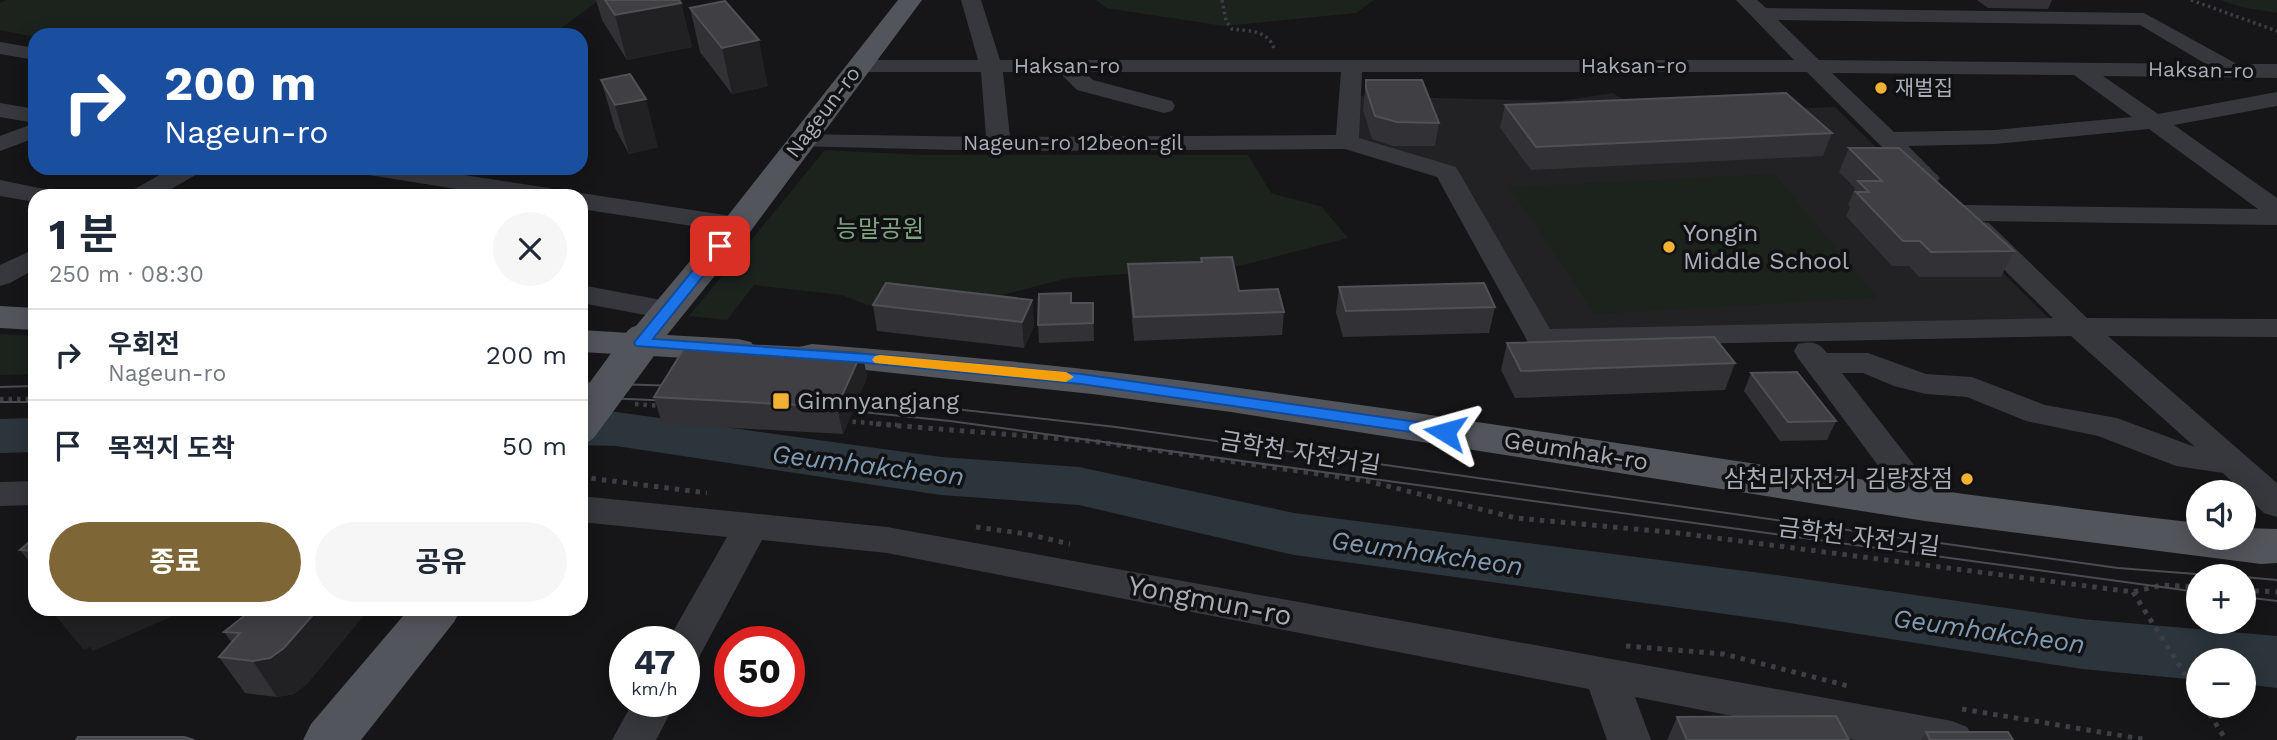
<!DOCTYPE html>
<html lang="ko">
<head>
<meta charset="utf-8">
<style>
  :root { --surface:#fff; --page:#f6f6f7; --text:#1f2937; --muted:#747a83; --line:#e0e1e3; --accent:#7e6636 }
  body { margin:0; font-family:"Work Sans","Noto Sans KR",sans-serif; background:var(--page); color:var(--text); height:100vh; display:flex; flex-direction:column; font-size:26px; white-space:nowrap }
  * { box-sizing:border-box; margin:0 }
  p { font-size:23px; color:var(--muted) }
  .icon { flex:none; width:38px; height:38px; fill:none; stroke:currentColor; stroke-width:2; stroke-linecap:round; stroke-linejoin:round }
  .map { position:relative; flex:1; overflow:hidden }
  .details { position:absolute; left:28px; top:189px; width:560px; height:427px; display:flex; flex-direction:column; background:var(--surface); border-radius:21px; box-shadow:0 4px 18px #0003 }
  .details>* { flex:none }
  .banner { position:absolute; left:28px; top:28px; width:560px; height:147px; border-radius:21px; box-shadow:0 4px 18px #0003; background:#1a4fa0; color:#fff; overflow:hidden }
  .tools { position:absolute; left:2186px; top:480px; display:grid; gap:14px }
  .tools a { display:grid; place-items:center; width:70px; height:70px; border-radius:50%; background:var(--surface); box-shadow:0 4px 18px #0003; font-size:35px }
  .speed { position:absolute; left:609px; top:626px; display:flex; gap:14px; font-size:35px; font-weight:700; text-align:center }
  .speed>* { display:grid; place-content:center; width:91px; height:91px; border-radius:50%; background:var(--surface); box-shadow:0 4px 18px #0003; line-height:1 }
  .speed small { font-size:18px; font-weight:400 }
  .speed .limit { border:10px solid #d22; background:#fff; color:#111 }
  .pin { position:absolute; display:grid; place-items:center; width:60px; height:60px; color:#fff; margin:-30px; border-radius:14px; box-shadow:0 4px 10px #0006 }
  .me { position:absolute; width:77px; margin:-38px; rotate:278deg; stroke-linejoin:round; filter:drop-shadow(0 0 5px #0008) }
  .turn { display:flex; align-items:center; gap:24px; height:147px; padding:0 21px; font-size:32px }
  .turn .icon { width:91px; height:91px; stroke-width:2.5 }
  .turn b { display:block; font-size:49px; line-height:60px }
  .round { display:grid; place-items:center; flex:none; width:74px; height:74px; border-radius:37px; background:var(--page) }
  .headline { display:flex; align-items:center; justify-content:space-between; height:119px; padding:0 21px }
  h1 { font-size:42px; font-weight:700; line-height:52px }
  .action { display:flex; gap:14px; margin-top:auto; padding:14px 21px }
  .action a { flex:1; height:80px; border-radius:42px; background:var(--accent); color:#fff; font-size:28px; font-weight:700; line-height:80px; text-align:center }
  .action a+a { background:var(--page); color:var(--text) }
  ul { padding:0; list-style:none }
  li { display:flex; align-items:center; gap:21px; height:91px; padding:0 21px; border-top:2px solid var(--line) }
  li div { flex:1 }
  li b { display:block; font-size:26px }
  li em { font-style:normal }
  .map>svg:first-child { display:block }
</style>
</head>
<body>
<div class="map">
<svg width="2277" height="740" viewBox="0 0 2277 740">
  <rect width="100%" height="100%" fill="#161618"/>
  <path fill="#222225" d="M1613,93L1646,114L1835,107L2050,319L1550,330L1456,171L1356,140L1357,96L1560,101Z"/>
  <g fill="#1c231d">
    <path d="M6,0H599L552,35L35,37L0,30V3Z"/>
    <path d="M1096,0H1374L1356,13L1224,26L1106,8Z"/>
    <path d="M2220,0H2277V13L2241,7Z"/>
    <path d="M825,150L923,155H1248L1271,193L1322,207L1348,238L1239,266L1068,278L987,299L867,305L842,295L754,285L727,320L689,316Z"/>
    <path d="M1774,174L1877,298L1595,314L1509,187Z"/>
    <path d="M0,334L35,336V374L0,375Z"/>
  </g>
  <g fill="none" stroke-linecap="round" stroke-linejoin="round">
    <g fill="#2c353c" fill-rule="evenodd">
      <path d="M581,411L616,412L941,457L1079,467L1294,513L1776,575L2082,619L2277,636V688L2244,684V660H2198V680L2082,669L1776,621L1294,555L1079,505L941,495L616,446L581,445Z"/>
      <path d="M35,418V452L0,453V419Z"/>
    </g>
    <g stroke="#3d3f44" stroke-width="3.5" stroke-dasharray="2.5 3.5" stroke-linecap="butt">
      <path d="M1222,0L1226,21L1232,29C1248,31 1269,30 1274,49"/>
      <path d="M2191,0L2277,31"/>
    </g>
    <g stroke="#3d3f44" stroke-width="4.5" stroke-dasharray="3.5 5" stroke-linecap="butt">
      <path d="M0,399H35"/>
      <path d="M635,404L661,406"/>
      <path d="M844,421L897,425"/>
    </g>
    <g stroke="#3d3f44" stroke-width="5" stroke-dasharray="4.5 6" stroke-linecap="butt">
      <path d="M876,424L1091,441L1367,481L1516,518L1678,533L2133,592L2162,585L2198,587"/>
      <path d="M581,477L707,493"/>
      <path d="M976,527L1027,534L1070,544"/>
      <path d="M2244,590L2277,592"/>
      <path d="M2133,592L2198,695"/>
      <path d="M1626,646L1724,654L1848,686"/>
      <path d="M2204,705L2226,740"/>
      <path d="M1962,709L2148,740"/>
    </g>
    <g fill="#37383d" fill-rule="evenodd">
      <path d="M961,0H981L1000,60H1794L1736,0H1757L1766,8L2144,13L2237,64H2277V78L2103,76L2158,114L2277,92V106L2174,125L2277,198V225L1980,221L1989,223L2087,318L2277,319V337L2108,336L2277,483V517L2264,513L2223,473L2176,466L2098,436L2026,421L1967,397L1926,394L1894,386L1863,373H1842L1946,506L1941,515L1928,519L1915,515L1798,358L1794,351L1798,344C1812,341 1818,342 1827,353H1868L1926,374L1972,377L2045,405L2117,418L2195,447L2071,336L1540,347L1529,344L1437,177L1345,149L999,151L791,146L787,141L791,136L799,134L986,137L981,72H858L850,71L847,66L850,61L858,60H978ZM1778,20L2140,25L2206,64L1819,60ZM1003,72H1059L1077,90L1164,113L1172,111L1175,106L1172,101L1093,80L1084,72H1341L1336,135L1010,137ZM1362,72H1807L1918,183L1927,186L1936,183L1940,178L1908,146L1995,144L2149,129L2258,209L1963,205L1954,207L1950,213L1954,219L1978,221L1969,223L1966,229L1969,235L2053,318L1550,329L1456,167L1359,138ZM1832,73L2074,75L2132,117L1995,130L1894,132Z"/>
      <path d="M0,42L35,48V60L0,54Z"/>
      <path d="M0,103L35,109V138L0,151V136L35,123L0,117Z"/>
      <path d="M172,168H202L199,173L159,196H127L131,191Z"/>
      <path d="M357,168H417L549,188L558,191L562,196H500L369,175L360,173Z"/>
      <path d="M0,180L54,191L58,196H35V202L0,196Z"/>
      <path d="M581,193L738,217L747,219L751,225L747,231L738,233L581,209V196H571Z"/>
      <path d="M35,249V269L10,283L0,286V265Z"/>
      <path d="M581,285L667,301L677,304L682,310L677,316L667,319L581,303Z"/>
      <path d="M35,481V505L0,506V482Z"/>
      <path d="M581,496L887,527L1952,721L1967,727L1974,740H1855L1635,697L1651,740H1607L1589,689L887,553L762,540L698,659L684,664V642H667L727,537L581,522Z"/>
      <path d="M633,702H676L656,740H612Z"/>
    </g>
    <g fill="#53555c" fill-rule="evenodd">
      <path d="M898,0H922L750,232L667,335L738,339L751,342L757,350L751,358L738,361L581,352V330L630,333L726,218Z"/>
      <path d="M0,306L35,308V330L0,328Z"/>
      <path d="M812,344C952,355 1092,368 1231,387C1554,430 1874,487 2198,523V537H2244V528L2277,529V563L2261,564L1925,521L1231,412L1092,394L799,363L793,355L799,347Z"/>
      <path d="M409,609H461L454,622L361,740H303L311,724Z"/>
    </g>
    <g stroke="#4a4c52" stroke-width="2">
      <path d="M581,383L680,386"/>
      <path d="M0,387L35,386"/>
      <path d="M838,396L1116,427L2118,568L2222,576"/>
      <path d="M581,397L675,401"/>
      <path d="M0,402H35"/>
      <path d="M833,409L950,421L2198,592"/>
      <path d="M2244,577L2277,580"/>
      <path d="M2244,597L2277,601"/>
    </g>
    <path stroke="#53555c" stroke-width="36" d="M581,425L641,343"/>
  </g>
  <g fill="#323236">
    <path d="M596,0H679L681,3L692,47L627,60L602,20Z"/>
    <path d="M1977,0H2052L2048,9L1988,8Z"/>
    <path d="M690,8L768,86L732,94L700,52Z"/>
    <path d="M601,80L658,147L629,154L615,128Z"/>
    <path d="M1366,80L1439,123L1435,146H1393L1372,139L1363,110Z"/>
    <path d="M1505,105L1832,133L1823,156L1531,170L1500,128Z"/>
    <path d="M1849,148L2014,251L2001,277H1919L1909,266H1892L1846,216L1850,207L1848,205L1855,188L1839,172Z"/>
    <path d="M1201,258L1239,291L1284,312L1282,335L1134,341L1129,287L1128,264L1201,262Z"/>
    <path d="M1339,287L1495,307L1489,333L1343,337L1336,312Z"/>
    <path d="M1032,300L1034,326L1024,348L877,331L873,305Z"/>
    <path d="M1072,303H1093L1094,341L1039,343L1038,325Z"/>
    <path d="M1507,343L1735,363L1725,390L1515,398L1501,370Z"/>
    <path d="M862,351L867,377L843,434L662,424L654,397Z"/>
    <path d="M1751,373L1836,421L1827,440L1780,441L1744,391Z"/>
    <path d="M35,537V569L20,550Z"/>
    <path d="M253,609H369L307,684L294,694L277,697L245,693L219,657L232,643L224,632Z"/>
    <path d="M1677,717L1849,740H1667Z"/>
    <path d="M1926,732L2013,740H1921Z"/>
  </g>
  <g fill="#212124">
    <path d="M681,3L692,47L627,60L615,15Z"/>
    <path d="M759,40L768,86L732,94L722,48Z"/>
    <path d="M646,99L658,147L629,154L615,105Z"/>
    <path d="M1032,300L1034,326L1024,348L1022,322Z"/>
    <path d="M862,351L867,377L843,434L837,407Z"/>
    <path d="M50,609H189L93,651L90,647L84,650Z"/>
    <path d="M318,609H369L307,684L294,694L277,697L253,661Z"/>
  </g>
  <g fill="#3f3f44" stroke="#4f5156" stroke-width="2">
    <path d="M605,0H679L681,3L615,15Z"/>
    <path d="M725,1L759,40L722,48L690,8Z"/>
    <path d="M630,74L646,99L615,105L601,80Z"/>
    <path d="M1366,80H1422L1439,123L1397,122L1375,116L1366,88Z"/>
    <path d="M1786,93L1832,133L1536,147L1505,105Z"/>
    <path d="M1849,148H1899L2014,251L1931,252L1920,241H1903L1856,192H1869L1858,181H1882Z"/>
    <path d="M1232,257L1239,291L1278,289L1284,312L1134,317L1128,264L1202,262L1201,258Z"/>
    <path d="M886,283L1032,300L1022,322L873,305Z"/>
    <path d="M1484,283L1495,307L1346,311L1339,287Z"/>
    <path d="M1071,293V303H1093V323L1038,325L1039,294Z"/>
    <path d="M1714,337L1735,363L1521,371L1507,343Z"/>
    <path d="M688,342L862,351L837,407L654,397Z"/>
    <path d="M1797,372L1836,421L1788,422L1751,373Z"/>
    <path d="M35,537V551L20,550Z"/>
    <path d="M253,609H318L284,648L270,658L253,661L219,657L240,633L224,632Z"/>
    <path d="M1836,716L1849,740H1687L1677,717Z"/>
    <path d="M1926,732H2008L2013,740H1930Z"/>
    <path d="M78,737H184L194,740H76Z"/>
  </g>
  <path fill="#1a73e8" stroke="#114b97" stroke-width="2" d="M720,242L727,246L653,339L867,354L1081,374L1445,426L1453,432L1445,437L1081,384L867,363L636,346L634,343L636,340L715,243Z"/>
  <path fill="#f59e0b" d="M880,355L1066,372L1074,377L1066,382L875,363L872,360L875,356Z"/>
  <g fill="#f2b134" stroke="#111113" stroke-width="2.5">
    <circle cx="1881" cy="88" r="7"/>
    <circle cx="1669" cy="247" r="7"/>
    <rect x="772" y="392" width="18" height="18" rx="3.5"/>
    <circle cx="1967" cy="479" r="7"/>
  </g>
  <g text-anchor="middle" stroke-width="7" stroke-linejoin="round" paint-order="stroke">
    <g font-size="21" fill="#a8adb8" stroke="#111113">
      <text x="1067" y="73">Haksan-ro</text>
      <text x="1634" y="73">Haksan-ro</text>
      <text transform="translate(2201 70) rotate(1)" y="7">Haksan-ro</text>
      <text transform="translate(823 112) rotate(-53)" y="7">Nageun-ro</text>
      <text x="1073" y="150">Nageun-ro 12beon-gil</text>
    </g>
    <g font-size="21" fill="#a8adb8" stroke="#111113" text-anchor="start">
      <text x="1895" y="95">재벌집</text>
    </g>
    <g font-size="24" fill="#7fa381" stroke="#111113">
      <text x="880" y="237">능말공원</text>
    </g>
    <g font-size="24" fill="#a8adb8" stroke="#111113" text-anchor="start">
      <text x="1683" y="241">Yongin<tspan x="1683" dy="28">Middle School</tspan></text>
      <text x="797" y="409">Gimnyangjang</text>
      <text x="1953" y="487" text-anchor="end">삼천리자전거 김량장점</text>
    </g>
    <g font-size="24" fill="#a8adb8" stroke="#111113">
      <text transform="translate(1576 451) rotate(9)" y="8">Geumhak-ro</text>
      <text transform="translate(1300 453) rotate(9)" y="8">금학천 자전거길</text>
      <text transform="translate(1859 537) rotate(7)" y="8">금학천 자전거길</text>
    </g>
    <g font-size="26" font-style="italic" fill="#7f9bb3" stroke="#111113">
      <text transform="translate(868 465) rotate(7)" y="9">Geumhakcheon</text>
      <text transform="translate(1427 553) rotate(8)" y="9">Geumhakcheon</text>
      <text transform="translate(1989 631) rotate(8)" y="9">Geumhakcheon</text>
    </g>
    <g font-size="28" fill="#a8adb8" stroke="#111113">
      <text transform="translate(1210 600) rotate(11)" y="10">Yongmun-ro</text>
    </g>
  </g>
</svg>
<div class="tools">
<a><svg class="icon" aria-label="sound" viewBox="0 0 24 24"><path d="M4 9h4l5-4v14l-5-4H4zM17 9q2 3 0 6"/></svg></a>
<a>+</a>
<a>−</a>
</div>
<div class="speed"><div>47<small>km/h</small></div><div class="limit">50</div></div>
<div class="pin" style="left:720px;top:246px;background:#d93025"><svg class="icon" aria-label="arrive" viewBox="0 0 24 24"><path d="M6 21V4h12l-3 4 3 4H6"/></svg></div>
<svg class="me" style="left:1445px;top:432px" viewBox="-20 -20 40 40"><path d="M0-17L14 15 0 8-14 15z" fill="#1a73e8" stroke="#fff" stroke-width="4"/></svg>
<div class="banner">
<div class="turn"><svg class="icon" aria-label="right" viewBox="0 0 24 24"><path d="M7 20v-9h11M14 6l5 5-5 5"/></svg><div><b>200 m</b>Nageun-ro</div></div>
</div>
<section class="details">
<div class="headline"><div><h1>1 분</h1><p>250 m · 08:30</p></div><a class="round"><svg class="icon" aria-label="close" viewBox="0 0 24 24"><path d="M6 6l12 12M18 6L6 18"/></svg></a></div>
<ul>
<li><svg class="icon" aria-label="right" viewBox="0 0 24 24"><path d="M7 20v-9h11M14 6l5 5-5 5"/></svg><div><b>우회전</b><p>Nageun-ro</p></div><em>200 m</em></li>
<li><svg class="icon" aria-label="arrive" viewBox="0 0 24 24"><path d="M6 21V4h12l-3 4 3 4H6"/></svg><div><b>목적지 도착</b></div><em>50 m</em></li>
</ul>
<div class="action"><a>종료</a><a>공유</a></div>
</section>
</div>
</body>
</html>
